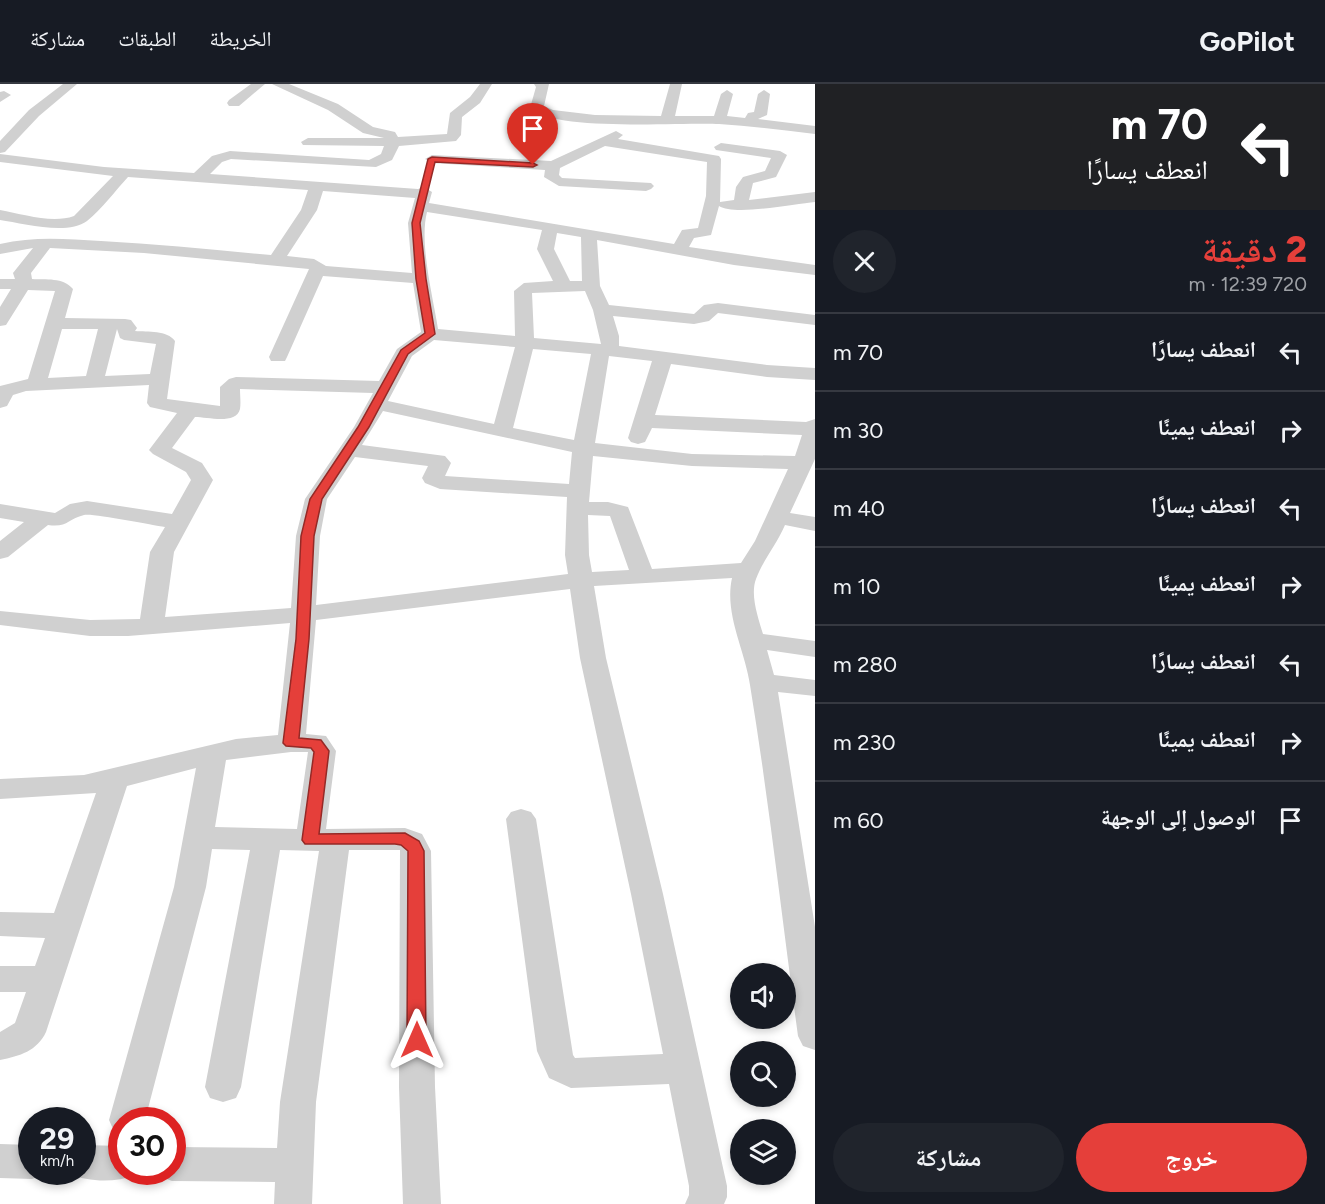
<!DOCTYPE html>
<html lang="ar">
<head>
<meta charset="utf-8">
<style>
  :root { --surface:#171b24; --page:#20242c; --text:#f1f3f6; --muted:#9ea1a6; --line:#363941; --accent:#e53f3a }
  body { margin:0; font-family:Figtree,"Noto Naskh Arabic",sans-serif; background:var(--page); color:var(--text); direction:rtl; height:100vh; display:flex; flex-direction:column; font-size:22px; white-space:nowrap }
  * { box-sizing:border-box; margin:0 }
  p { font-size:20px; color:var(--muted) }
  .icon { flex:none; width:33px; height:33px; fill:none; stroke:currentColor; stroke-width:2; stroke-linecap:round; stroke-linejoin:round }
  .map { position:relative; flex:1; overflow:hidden; direction:ltr }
  .panel { display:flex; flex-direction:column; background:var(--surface); width:510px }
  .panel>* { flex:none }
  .hud { background:#202124; color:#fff; overflow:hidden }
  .buttons { position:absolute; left:730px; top:879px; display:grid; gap:12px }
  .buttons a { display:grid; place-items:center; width:66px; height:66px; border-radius:50%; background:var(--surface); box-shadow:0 3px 9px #0003; font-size:30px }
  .speed { position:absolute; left:18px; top:1023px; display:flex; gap:12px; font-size:30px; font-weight:700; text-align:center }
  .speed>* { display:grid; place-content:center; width:78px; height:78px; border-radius:50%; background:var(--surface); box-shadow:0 3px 9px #0003; line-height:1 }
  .speed small { font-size:15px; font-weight:400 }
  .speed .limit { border:9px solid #d22; background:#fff; color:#111 }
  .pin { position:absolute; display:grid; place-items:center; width:51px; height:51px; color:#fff; margin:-62px -26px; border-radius:50% 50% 50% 0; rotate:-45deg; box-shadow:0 0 6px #0007 }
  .pin .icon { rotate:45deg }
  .me { position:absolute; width:66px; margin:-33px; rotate:0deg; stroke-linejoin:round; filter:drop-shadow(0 0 4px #0008) }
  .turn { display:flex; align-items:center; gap:21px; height:126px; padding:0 18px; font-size:27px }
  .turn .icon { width:78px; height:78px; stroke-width:2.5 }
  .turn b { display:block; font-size:42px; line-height:51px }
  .round { display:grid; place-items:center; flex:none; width:63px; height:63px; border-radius:32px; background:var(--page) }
  .summary { display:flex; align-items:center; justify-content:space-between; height:102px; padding:0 18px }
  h1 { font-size:36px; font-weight:800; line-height:45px; color:var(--accent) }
  .action { display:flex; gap:12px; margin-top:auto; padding:12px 18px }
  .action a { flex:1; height:69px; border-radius:36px; background:var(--accent); color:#fff; font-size:24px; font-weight:800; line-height:69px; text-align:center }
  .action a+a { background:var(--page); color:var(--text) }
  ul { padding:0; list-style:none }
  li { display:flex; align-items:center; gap:18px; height:78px; padding:0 18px; border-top:2px solid var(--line) }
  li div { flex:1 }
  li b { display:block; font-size:22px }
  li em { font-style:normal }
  header { display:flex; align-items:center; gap:36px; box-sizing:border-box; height:84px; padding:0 30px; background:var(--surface); border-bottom:2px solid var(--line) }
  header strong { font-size:28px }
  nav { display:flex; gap:33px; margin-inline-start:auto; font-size:21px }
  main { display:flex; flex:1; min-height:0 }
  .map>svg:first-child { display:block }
</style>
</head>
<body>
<header>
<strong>GoPilot</strong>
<nav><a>الخريطة</a><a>الطبقات</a><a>مشاركة</a></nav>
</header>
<main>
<section class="panel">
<div class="hud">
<div class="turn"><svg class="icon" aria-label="left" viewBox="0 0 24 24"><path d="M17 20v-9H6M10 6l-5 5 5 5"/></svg><div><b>70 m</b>انعطف يسارًا</div></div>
</div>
<div class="summary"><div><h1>2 دقيقة</h1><p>720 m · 12:39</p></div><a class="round"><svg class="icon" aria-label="close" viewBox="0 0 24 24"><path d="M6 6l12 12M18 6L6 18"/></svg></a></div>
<ul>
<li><svg class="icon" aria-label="left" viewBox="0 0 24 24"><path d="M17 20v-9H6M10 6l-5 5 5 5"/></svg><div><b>انعطف يسارًا</b></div><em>70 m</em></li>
<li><svg class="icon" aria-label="right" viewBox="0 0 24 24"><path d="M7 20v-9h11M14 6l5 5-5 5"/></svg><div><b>انعطف يمينًا</b></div><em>30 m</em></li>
<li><svg class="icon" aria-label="left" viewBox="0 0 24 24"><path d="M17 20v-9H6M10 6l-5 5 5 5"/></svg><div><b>انعطف يسارًا</b></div><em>40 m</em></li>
<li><svg class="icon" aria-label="right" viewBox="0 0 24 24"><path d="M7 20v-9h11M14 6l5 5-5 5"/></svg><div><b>انعطف يمينًا</b></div><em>10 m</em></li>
<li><svg class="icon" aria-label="left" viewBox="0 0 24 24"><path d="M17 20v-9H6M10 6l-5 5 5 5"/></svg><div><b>انعطف يسارًا</b></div><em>280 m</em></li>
<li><svg class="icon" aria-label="right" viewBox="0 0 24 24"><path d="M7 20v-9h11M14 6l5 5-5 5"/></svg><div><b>انعطف يمينًا</b></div><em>230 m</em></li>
<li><svg class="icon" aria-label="arrive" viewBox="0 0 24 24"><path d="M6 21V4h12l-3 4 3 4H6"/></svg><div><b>الوصول إلى الوجهة</b></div><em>60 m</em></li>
</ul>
<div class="action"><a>خروج</a><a>مشاركة</a></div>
</section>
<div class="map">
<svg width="815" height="1120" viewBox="0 0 815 1120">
  <rect width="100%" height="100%" fill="#fff"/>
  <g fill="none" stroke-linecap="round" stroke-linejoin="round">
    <g fill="#d0d0d0" fill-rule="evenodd">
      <path d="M63,0H77L39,32L5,68L0,69V57L29,26Z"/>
      <path d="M251,0H265L239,22H229L227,19L229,16Z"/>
      <path d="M272,0H289L338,20L373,43L395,48L398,53L447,50L450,29L470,13L480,0H492L480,19L462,33L461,51L456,57L399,62L392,76L376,83L231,75L222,78L210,90L418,105L424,103L432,108L429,119L674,160L682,146L698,144L706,112L707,78L605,62L560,84L559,91L562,94L651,99L654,102L651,105L646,107L559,102L544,93L545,86L432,79L425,75L432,71L551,77L616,47L623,51L618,55L719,72L721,75L720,118L734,116L736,103L743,93L765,87L771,74L716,66L714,63L721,59L780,67L787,71L776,93L753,99L749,116L815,108V118C795,120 734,132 719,122L711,151L694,154L689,163L815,181V191L734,181L597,156L600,202L609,221L694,230L704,221L718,219L815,231V241L718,229L709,237L694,240L613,232L619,252V262L767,281L815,284V296L767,293L671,280L655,331L806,338L815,335V375L790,429L815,433V447L785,441C777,460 763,476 756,495C750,511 758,533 763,550L815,557V573L767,566L774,591L815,596V612L778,608L815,843V966L803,962L798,952C782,835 769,717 750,601C745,566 724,530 732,494L594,502L606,574L663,810L727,1102V1113L724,1120H685L689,1111V1102L669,1000L571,1004L549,994L537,967L506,735L511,728L521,725L531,728L536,735L573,971L575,974L663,970L631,810L580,574L570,505L316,536L306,650L326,652L336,667L326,745L405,744L422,750L431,767L435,1003L441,1120H403L399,1003L400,766H349L316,1018L312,1120H274L275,1098L172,1097L159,1092L157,1088H172V1063L277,1064L280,1018L319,767L280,766L241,1003L236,1014L223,1018L210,1014L205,1003L250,766L212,765L206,803L145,1036H122V1050L114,1047L109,1036L174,803L196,684L127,702L46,948C37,967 20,972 0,976V948L15,939L26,908H0V882H35L45,854L0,852V828L54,829L96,709L0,715V695L84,691L236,655L278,651L290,539L128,552H90L0,541V527L90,536L140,535L150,468L165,443C151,441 93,429 84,431C68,435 67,444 48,441L8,473L0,475V457L24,438L0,434V420L55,429L70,420L87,417L172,430L191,396L186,388L153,370L149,366L177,329L150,323L147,319L149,301L26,307L13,311L7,322L0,324V302L28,295L55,207L28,206L6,241L0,242V223L11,205H0V195H15L13,189L33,164L0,170V160C34,152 66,155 101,157C158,160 214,166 271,171L301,126L308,106L128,93C115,107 102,125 87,137C67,152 22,139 0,136V126C23,130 52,140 74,132L113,92L0,78V70L104,83L194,89L212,72L230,67L369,76L381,70L384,62L303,61L301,58L308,54H384L363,49L328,26ZM323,107L415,114L408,139L412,189L326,182L314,175L287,172L317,126ZM427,128L542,146L537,165L553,197L524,199L514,207L515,252L438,245C433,213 419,159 427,128ZM557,149L581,153L582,197H570L554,165ZM50,164L144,169L309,185L269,273L271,277H285L287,273L323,192L413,199L421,248L397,265L379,297L236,293L229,295L220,303V322L167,315L175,257C167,246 148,248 135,247L137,244L131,236L125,235L65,234L73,205C63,193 46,196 32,195L31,189ZM585,207L593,226L601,260L534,254L532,209ZM62,245H98L86,292L48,294ZM117,245L120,254L124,256L156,260L150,290L105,292ZM434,256L515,263L494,340L388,317L412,272ZM533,265L591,270L574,356L513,344ZM609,272L652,277L628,354L631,358L638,360L645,358L652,344L802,351L795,372L692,370L595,359ZM240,305L373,309L354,343L305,415L296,452L291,524L165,533L174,468L213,396L202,379L172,364L195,333C208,333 236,341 240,325C241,319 240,311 240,305ZM383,327L572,368L569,400L445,392L451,379L445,372L362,361ZM593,372L692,382L788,385L755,457L741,479L652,485L628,423L608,418H589ZM355,373L428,382L422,394L425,399L440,405L567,413L565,471L568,490L316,521L320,452L327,415ZM588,431L610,432L629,486L592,488L589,471ZM291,668H308L297,745L215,743L226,676Z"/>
      <path d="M534,0H549L544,22L553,26L595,31L661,32L670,0H682L675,32H714L721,10L727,6L733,10L727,32L745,34L748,29L754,28L758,10L764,6L770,10L767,31L758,35L815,42V50C783,46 751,42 719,40C683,38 552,48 530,24L536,3Z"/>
      <path d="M4,7L11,11L0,18V8Z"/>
      <path d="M0,1060L32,1061V1088H46L45,1090L32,1095L0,1094Z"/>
      <path d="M82,1061L122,1062V1088H137L135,1091C115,1099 89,1098 69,1090L68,1088H82Z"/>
    </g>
  </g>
  <path fill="#e53f3a" stroke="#952926" stroke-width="1.5" d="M432,73L533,79L537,81L533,83L435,78L420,139L426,195L435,250L408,270L369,343L322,415L314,452L309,555L299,654L321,656L329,667L319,750L405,749L419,757L424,767L426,956L423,962L417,964L410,962L407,956L408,767L401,761L395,760H305L302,756L314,668L311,664L286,662L283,659L296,555L301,452L310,415L358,343L401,266L425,249L416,195L412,139L428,75Z"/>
</svg>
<div class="buttons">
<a><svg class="icon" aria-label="sound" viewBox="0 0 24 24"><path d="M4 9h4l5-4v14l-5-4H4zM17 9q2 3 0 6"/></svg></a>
<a><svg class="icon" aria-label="search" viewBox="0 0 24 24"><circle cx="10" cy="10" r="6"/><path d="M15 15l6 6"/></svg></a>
<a><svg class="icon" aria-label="layers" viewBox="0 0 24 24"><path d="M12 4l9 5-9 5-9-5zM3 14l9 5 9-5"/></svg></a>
</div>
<div class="speed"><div>29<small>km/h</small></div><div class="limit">30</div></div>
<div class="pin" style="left:533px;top:81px;background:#d93025"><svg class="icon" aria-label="arrive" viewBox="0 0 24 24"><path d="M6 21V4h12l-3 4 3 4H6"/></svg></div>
<svg class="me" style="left:417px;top:956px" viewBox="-20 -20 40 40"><path d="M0-17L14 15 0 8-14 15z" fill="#e53f3a" stroke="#fff" stroke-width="4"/></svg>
</div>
</main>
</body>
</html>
